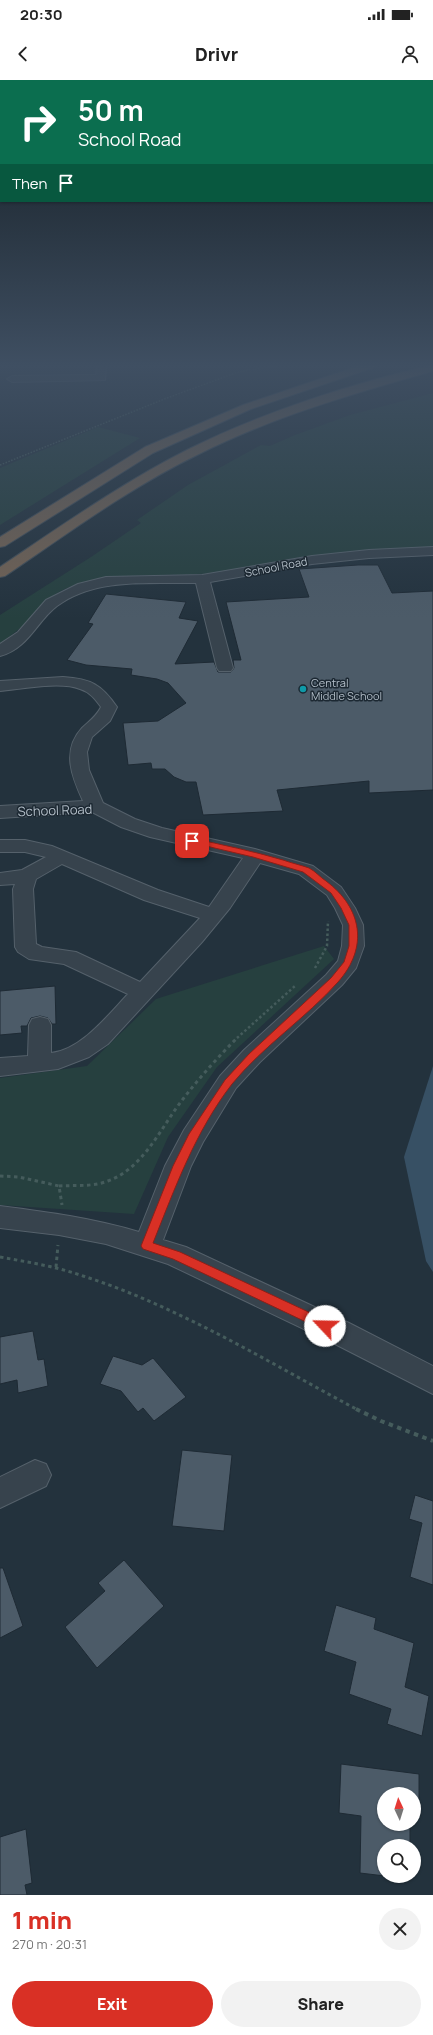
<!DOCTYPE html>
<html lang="en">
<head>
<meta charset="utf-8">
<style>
  :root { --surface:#fff; --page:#f2f2f2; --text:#222; --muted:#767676; --accent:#d93025 }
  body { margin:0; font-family:Manrope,sans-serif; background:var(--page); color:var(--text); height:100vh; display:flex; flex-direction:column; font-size:15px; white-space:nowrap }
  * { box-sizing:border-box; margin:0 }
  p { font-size:13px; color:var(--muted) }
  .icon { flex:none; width:22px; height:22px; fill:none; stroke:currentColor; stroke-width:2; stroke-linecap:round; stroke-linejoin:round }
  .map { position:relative; height:1815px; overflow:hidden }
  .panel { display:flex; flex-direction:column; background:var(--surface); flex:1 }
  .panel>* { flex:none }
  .guide { position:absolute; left:0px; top:0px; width:433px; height:122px; box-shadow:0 1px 3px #0004; background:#0b6e4f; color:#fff; overflow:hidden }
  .needle { width:26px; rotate:356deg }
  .tools { position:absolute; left:377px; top:1707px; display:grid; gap:8px }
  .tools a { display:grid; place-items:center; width:44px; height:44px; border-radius:50%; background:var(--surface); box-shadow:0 1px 3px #0004; font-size:20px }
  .pin { position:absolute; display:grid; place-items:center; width:34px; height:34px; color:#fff; margin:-17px; border-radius:8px; box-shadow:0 2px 6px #0006 }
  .me { position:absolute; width:44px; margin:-22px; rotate:294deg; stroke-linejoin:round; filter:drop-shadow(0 0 3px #0008) }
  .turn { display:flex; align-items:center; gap:14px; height:84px; padding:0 12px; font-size:18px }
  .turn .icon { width:52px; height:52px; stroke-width:2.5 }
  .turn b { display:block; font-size:28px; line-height:34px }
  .then { display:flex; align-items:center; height:38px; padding:0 12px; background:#0003; gap:8px; font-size:15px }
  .round { display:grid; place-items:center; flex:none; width:42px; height:42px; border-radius:21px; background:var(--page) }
  .headline { display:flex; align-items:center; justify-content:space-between; height:68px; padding:0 12px }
  h1 { font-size:24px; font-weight:800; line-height:30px; color:var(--accent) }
  .button { display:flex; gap:8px; margin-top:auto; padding:8px 12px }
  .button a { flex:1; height:46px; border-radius:24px; background:var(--accent); color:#fff; font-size:16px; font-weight:800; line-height:46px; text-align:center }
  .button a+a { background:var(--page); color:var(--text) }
  .status { display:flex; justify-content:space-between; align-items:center; height:28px; padding:0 20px; background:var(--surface); direction:ltr }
  .status svg { height:11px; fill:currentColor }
  header { display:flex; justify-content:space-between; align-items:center; height:52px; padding:0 12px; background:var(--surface); font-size:18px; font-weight:800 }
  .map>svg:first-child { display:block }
</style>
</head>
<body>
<div class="status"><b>20:30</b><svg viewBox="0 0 49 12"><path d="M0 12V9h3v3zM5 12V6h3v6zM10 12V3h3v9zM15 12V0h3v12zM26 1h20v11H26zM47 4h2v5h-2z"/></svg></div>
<header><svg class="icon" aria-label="back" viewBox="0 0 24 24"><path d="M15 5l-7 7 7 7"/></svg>Drivr<svg class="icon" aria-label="person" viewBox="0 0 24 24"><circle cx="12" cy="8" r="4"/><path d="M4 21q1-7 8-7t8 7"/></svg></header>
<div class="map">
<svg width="433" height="1815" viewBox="0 0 433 1815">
  <rect width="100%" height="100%" fill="#23323d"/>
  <g fill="#26403f">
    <path d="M433,313V468C360,476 287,487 214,493C166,497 116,491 70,507C46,516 36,533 19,549C13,554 6,559 0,564V535L91,477L141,443L137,440L188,405L261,365L270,366L295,355L350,335Z"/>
    <path d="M98,347L140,358L0,445V388Z"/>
    <path d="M324,866L334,879L217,987L168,1057L134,1134L0,1125V998L87,986L156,919Z"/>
  </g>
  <path fill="#375064" d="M433,986V1192L426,1181L404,1077Z"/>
  <g fill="#4c5b68" stroke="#1e2a34">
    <path d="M358,485H378L392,513L433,511V710L369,713V701L277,710L283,731L203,735L196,702H186L174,697L165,689H152L151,683L128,685L123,643L158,641L186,623L168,603L157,599L131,595L132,589L86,585L67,580L93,544L88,543L106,514L186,522L179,538L198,541L175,584L214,582L218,592H231L234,588L233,580H241L226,522L309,517L299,489Z"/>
    <path d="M55,906L56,944H52L48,938L40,936L31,938L27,946H21L22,953L0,955V911Z"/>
    <path d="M33,1251L38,1280L44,1279L48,1306L18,1313L17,1300L0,1304V1257Z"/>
    <path d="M113,1276L142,1285L153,1278L186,1317L154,1341L143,1328L138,1332L121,1311L100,1304Z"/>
    <path d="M182,1370L232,1375L224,1451L172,1446Z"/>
    <path d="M415,1415L433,1421V1505L410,1497L422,1443L409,1439Z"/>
    <path d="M124,1480L164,1526L97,1588L65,1547L105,1511L98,1503Z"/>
    <path d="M0,1488H3L23,1546L0,1558Z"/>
    <path d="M336,1525L376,1538L374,1549L414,1563L405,1607L429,1616L422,1656L387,1644L391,1629L349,1614L356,1582L324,1571Z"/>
    <path d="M341,1684L419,1694V1737L414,1736V1714H384V1744H410V1766H384V1796H410V1799L360,1793L361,1736L339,1733Z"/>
    <path d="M26,1749L32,1803L25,1805L27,1815H0V1757Z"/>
  </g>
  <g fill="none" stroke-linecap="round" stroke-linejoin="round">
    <defs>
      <g id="minor">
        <path d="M97,285H105L106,287L105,300L12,302L7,299L12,296L96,295Z"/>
        <path d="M433,467V475L369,478L312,484L210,502L233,588L231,591H219L217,588L196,503C150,504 96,497 57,526C37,541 28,569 0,576V564L18,552L46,520L78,504L106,497L202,495L312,476L369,470Z"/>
        <path d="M63,597C91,599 101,604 117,627L110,641L92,657L87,672L89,690L103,723L135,739L162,748L255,769L313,786L341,807L355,828L363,845L364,866L356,888L342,905L260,982L236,1008L203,1062L191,1086L163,1160L186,1167L349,1243L433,1286V1314L329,1261L168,1184L106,1164L59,1155L0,1148V1126C47,1132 93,1138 139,1152L165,1086L184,1050L220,996L244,970L326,895L338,881L342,866L343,845L335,828L327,815L299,794L260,783L230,828L202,862L108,964L89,977L58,989L0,996V978L28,976L29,945L32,939L40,937L48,939L51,945V973C81,970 108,935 128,914L64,884L29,879L18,872L15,867L13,809L15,804L0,805V793L22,790L46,777L25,772H0V760H25L52,766L158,810L209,827L243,778L150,757L121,747L92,732L0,738V726L83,721C72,697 61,671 82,648C89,641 96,637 101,627C95,619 90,612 80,609C60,601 22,609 0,611V601ZM62,784L144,820L200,838L140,902L76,872L42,867L36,864L33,809L36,799Z"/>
        <path d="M35,1380L46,1384L51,1395L46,1406L0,1428V1397Z"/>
      </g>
      <g id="highway">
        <path d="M361,285H376L375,287L251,329L153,373L5,466L0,467V457L145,367L243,325Z"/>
        <path d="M433,285V291C352,314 272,337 197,375C129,408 67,454 5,496L0,497V487C61,446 122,403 187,370C261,333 352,303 433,285Z"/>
      </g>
    </defs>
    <use href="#minor" stroke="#55616b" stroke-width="2"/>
    <use href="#highway" stroke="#424e58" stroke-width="2"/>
    <path stroke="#455c5c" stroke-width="1.5" stroke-dasharray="1.5 1.5" stroke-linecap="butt" d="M0,385L167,318L241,291L283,285"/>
    <g stroke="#455c5c" stroke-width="2.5" stroke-dasharray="2.5 2.5" stroke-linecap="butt">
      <path d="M315,888L327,866L328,841"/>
      <path d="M237,958L295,906"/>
    </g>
    <g stroke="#455c5c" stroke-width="3" stroke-dasharray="3.5 3.5" stroke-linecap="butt">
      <path d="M0,1096L19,1097L59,1106L62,1125"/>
      <path d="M59,1106C75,1105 92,1107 108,1101C144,1088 161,1047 183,1019C200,997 219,976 238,957"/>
      <path d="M0,1177C27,1182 54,1186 80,1195C178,1226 268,1282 358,1330"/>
      <path d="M56,1187L58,1165"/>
    </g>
    <path stroke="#455c5c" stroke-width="4" stroke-dasharray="4.5 4.5" stroke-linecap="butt" d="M356,1329L381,1341L433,1361"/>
    <use href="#minor" fill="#37434d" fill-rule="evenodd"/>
    <use href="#highway" fill="#736354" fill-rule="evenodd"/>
  </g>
  <linearGradient id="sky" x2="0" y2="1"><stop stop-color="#131c22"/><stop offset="0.53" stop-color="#3f4f62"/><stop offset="1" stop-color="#3f4f62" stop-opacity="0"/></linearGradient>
  <rect width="433" height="539" fill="url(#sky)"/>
  <path fill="#d93025" stroke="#8d1f18" d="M192,758C222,765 253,771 283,780C291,783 301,785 309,788C315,791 320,797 326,801C362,828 369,867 338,902C306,938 263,966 232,1004C195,1052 175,1108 153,1163L180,1172L330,1242L331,1246L330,1250L325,1251L173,1179L143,1169L141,1166L173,1086L189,1054L225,1000L249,974L331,898L344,882L349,866V845L341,828L331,813L303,792L253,777L189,762L188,761Z"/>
  <circle fill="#0f9aa8" stroke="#1c2832" stroke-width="1.5" cx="303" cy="609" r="4"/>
  <g text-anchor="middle" stroke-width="3" stroke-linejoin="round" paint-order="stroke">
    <g font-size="11" fill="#b3bec8" stroke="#1c2832">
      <text transform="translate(276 487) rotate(-11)" y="4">School Road</text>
    </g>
    <g font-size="11" fill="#b3bec8" stroke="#1c2832" text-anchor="start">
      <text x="311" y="607">Central<tspan x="311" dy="13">Middle School</tspan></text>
    </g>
    <g font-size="13" fill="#b3bec8" stroke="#1c2832">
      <text transform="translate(55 730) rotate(-2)" y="5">School Road</text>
    </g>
  </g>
</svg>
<div class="tools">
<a><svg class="needle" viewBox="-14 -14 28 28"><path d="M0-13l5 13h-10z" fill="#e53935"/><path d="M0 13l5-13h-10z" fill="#767676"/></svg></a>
<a><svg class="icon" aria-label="search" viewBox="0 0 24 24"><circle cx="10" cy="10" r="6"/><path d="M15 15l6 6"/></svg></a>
</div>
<div class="pin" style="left:192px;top:761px;background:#d93025"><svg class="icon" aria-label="arrive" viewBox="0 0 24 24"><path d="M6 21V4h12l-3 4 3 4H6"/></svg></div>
<svg class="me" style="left:325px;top:1246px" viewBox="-20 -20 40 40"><circle r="19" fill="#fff"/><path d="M0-13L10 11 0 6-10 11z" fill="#d93025"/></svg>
<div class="guide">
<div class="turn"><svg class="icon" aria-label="right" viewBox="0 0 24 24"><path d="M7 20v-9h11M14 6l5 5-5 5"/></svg><div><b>50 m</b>School Road</div></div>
<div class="then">Then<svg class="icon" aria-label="arrive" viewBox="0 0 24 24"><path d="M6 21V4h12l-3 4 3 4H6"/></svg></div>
</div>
</div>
<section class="panel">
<div class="headline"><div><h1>1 min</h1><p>270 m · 20:31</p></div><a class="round"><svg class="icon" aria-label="close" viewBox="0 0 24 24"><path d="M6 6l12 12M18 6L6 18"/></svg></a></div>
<div class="button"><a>Exit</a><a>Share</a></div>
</section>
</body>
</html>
